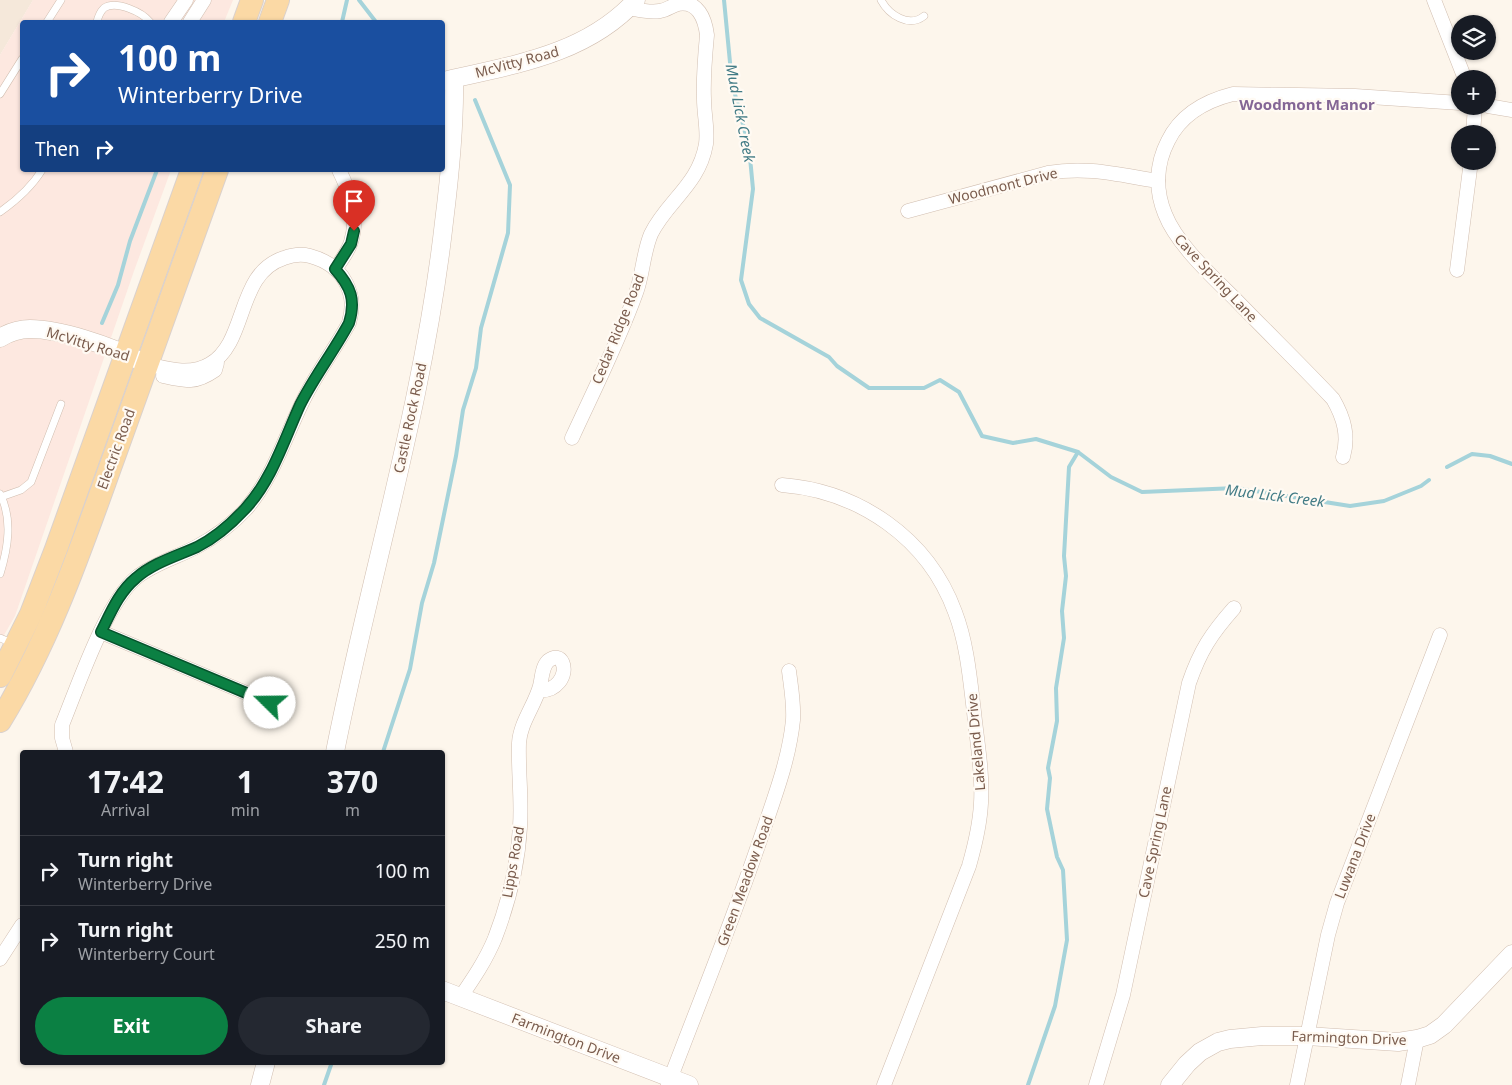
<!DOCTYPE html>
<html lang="en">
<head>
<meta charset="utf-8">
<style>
  :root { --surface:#171b24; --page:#242831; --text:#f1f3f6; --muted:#9ea1a6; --line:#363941; --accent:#0b8043 }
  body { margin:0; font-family:"Noto Sans",sans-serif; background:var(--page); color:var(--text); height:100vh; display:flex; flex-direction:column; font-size:19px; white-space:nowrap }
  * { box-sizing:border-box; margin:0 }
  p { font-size:16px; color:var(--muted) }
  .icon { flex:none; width:28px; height:28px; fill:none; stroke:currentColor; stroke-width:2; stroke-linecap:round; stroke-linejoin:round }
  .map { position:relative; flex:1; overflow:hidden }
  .side { position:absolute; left:20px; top:750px; width:425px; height:315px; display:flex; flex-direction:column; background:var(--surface); border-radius:5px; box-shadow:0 1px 4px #0004 }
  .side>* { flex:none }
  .hud { position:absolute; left:20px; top:20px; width:425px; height:152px; border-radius:5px; box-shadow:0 1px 4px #0004; background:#1a4fa0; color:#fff; overflow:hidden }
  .tools { position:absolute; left:1451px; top:15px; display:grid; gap:10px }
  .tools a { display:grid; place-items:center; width:45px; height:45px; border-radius:50%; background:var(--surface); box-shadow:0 1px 4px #0004; font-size:25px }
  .pin { position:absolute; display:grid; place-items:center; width:42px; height:42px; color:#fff; margin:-51px -21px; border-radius:50% 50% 50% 0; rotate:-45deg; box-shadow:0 0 5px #0007 }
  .pin .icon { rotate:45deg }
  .me { position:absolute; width:55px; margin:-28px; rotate:292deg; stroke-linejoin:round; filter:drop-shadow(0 0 4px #0008) }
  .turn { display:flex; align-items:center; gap:18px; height:105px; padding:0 15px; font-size:22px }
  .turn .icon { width:65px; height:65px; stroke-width:2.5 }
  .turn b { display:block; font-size:35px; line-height:42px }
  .then { display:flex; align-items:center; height:48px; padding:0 15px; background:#0003; gap:10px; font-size:19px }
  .eta { display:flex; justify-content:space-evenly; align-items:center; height:85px; text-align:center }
  .eta b { font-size:30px; font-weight:700; line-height:35px }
  .action { display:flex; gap:10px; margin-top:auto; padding:10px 15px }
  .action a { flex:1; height:58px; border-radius:30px; background:var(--accent); color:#fff; font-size:20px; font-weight:700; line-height:58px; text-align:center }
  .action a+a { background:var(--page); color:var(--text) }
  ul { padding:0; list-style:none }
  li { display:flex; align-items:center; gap:15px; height:70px; padding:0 15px; border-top:1px solid var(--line) }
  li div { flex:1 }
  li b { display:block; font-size:19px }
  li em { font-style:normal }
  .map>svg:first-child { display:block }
</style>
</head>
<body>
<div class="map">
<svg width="1512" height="1085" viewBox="0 0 1512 1085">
  <rect width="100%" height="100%" fill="#fdf6ec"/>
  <path fill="#f5e8da" d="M0,0H33L0,55Z"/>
  <path fill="#fde8e0" d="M33,0H233L224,22H22V170H171L134,271L15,616L0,642V55Z"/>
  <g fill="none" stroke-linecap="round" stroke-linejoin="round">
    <g stroke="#a5d3da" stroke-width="4">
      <path d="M359,0L376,22"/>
      <path d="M724,0L732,83L749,147L753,189L741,280L749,304L760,318L829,357L837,366L869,388H924L940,380L959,392L982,436L1013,443L1036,439L1078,452L1111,477L1142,492L1236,488L1350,506L1384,501L1421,486L1429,480"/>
      <path d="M342,22L347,0"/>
      <path d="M102,323L118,285L130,241L157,170"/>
      <path d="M1447,467L1472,454L1490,456L1512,464"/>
      <path d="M383,752L410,669L422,603L434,563L456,456L463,410L476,368L481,328L508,233L510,185L475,100"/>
      <path d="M324,1085L332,1062"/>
      <path d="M1028,1085L1055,1006L1067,940L1063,870L1057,857L1047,809L1050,778L1048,768L1057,721L1056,688L1064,638L1062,611L1066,576L1064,556L1069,467L1078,452"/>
    </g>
    <defs>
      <g id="service">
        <path d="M881,0C889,15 909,28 924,16"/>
        <path d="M47,22L61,0"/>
        <path d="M97,22C98,17 100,12 104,8C116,0 142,12 150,22"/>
        <path d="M0,94L22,59"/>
        <path d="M0,212C17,200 31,188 42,170"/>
        <path d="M0,494C13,519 8,548 0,574"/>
        <path d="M1,497L21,490L31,482L61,404"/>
        <path d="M0,638L14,644"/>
      </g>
      <g id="minor">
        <path d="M1434,0L1465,79"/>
        <path d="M171,22L186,0"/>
        <path d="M190,22L204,0"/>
        <path d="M1488,106L1512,110"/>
        <path d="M1473,134L1475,106"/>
        <path d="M908,211L1048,173C1087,166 1119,175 1158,181"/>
        <path d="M335,269C341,261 348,252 351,242C359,217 350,192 339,170"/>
        <path d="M1457,270L1471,161"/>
        <path d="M163,376C185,381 195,384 215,370L217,363"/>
        <path d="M572,438C594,390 618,343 636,293C643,274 643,253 651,234C667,201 699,185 706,144C708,129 704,115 704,99C703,78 705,56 707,35C705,19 698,0 678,4C671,6 667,10 660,11C649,13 639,10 629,8"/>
        <path d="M1343,457C1349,436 1344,418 1333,399C1302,366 1269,334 1237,301C1214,278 1177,245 1165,214C1155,190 1156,164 1168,141C1181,114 1205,101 1233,94L1355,96L1460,103"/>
        <path d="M782,485C859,491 928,538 955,612C967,643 970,679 974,712C977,742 983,773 981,803C980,824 975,845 969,866L884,1085"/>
        <path d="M101,632L270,703"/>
        <path d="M66,752L62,738V725C78,686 106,602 137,577C155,563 178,557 198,546C215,537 233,523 246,509C272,479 284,440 301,405C314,376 334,351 349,323C353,308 353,297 346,283C339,269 325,260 310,256C302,254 292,255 284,258C236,273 248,342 210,364C190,376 168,369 147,364"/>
        <path d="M0,959L22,925"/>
        <path d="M460,998C473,979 486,960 495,938C508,904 518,864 520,827C522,799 518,771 519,743C520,723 535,705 540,686C542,678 542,667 548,661C562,650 569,670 559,682C554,688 547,691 539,690"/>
        <path d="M668,1085C699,1003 732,923 760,840C773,801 789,761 793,720C794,703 791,687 789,671"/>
        <path d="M1096,1085L1123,995L1189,683C1200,651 1211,634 1234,608"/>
        <path d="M1297,1085L1328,935L1337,903L1440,635"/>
        <path d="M1408,1085L1417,1039"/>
      </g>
      <g id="tertiary">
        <path d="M443,81C512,65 586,55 636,0"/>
        <path d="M0,338C8,333 20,329 30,329C61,329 110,346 138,360"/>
        <path d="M335,752C370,575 424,402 444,222C450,174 455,127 454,79"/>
        <path d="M442,990L689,1085"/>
        <path d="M260,1085L266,1062"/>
        <path d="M1170,1085L1187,1064L1200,1052L1218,1042L1230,1039L1262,1036H1307L1398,1042L1417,1039L1430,1035L1444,1025L1512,954"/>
      </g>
      <g id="primary">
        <path d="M244,22L252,0"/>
        <path d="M270,22L278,0"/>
        <path d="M0,676L31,614L56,549L192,170"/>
        <path d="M0,721C51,638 82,545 115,454C149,359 183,265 217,170"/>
      </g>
    </defs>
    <use href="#service" stroke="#d1beb0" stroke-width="8"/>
    <use href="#minor" stroke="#d1beb0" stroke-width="15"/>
    <use href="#tertiary" stroke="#d1beb0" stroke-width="19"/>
    <use href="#primary" stroke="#dad1cd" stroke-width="24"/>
    <use href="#service" stroke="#fff" stroke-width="7"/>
    <use href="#minor" stroke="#fff" stroke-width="14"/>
    <use href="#tertiary" stroke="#fff" stroke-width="18"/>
    <use href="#primary" stroke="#fbd9a5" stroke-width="22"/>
  </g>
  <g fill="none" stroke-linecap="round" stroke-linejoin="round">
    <defs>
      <path id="route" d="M270,703L101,632C111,612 119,592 136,578C153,563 177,556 197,547C215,538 232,523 245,509C272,480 284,440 300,405C314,377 334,351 349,323C356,300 351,287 335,269L351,244L354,231"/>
    </defs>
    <use href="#route" stroke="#07532c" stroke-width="12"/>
    <use href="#route" stroke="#0b8043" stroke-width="9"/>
  </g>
  <g text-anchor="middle" stroke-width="4.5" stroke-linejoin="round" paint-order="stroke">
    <g font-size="14" fill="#7a5c4d" stroke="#fffaf3">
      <text transform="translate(517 62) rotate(-15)" y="5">McVitty Road</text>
      <text transform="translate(1003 186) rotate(-14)" y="5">Woodmont Drive</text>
      <text transform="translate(1216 278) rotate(47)" y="5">Cave Spring Lane</text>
      <text transform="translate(618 329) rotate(-68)" y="5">Cedar Ridge Road</text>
      <text transform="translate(88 344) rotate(17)" y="5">McVitty Road</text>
      <text transform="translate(410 418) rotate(-78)" y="5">Castle Rock Road</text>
      <text transform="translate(116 449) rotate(-70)" y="5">Electric Road</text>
      <text transform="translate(976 742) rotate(-95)" y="5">Lakeland Drive</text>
      <text transform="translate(1155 842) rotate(-78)" y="5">Cave Spring Lane</text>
      <text transform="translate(1355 856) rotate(-69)" y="5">Luwana Drive</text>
      <text transform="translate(513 862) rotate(-80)" y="5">Lipps Road</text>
      <text transform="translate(745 881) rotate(-70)" y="5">Green Meadow Road</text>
      <text transform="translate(566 1038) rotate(21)" y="5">Farmington Drive</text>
      <text transform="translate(1349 1038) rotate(2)" y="5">Farmington Drive</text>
    </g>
    <g font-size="15" font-weight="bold" fill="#846695" stroke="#fffaf3">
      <text x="1307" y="110">Woodmont Manor</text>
    </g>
    <g font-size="15" font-style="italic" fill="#437c86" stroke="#fffaf3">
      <text transform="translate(740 113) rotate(79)" y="5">Mud Lick Creek</text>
      <text transform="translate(1275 496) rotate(7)" y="5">Mud Lick Creek</text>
    </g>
  </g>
</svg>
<div class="tools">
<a><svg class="icon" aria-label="layers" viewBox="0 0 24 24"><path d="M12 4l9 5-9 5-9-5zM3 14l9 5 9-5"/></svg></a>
<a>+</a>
<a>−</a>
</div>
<div class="pin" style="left:354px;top:231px;background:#d93025"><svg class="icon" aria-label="arrive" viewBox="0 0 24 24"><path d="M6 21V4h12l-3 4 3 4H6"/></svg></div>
<svg class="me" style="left:270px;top:703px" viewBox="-20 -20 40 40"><circle r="19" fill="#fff"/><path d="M0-13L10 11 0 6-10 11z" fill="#0b8043"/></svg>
<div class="hud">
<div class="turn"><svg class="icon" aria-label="right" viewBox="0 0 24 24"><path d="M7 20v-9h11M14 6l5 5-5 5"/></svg><div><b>100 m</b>Winterberry Drive</div></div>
<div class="then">Then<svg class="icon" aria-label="right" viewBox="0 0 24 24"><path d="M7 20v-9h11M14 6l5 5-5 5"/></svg></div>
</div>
<section class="side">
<div class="eta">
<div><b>17:42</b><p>Arrival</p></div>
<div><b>1</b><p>min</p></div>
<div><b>370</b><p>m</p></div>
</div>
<ul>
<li><svg class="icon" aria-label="right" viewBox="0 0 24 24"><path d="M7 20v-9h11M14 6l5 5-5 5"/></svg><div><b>Turn right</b><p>Winterberry Drive</p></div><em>100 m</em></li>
<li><svg class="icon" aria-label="right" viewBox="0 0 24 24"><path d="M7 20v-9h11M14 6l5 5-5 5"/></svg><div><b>Turn right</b><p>Winterberry Court</p></div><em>250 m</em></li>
</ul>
<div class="action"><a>Exit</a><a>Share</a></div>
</section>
</div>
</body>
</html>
